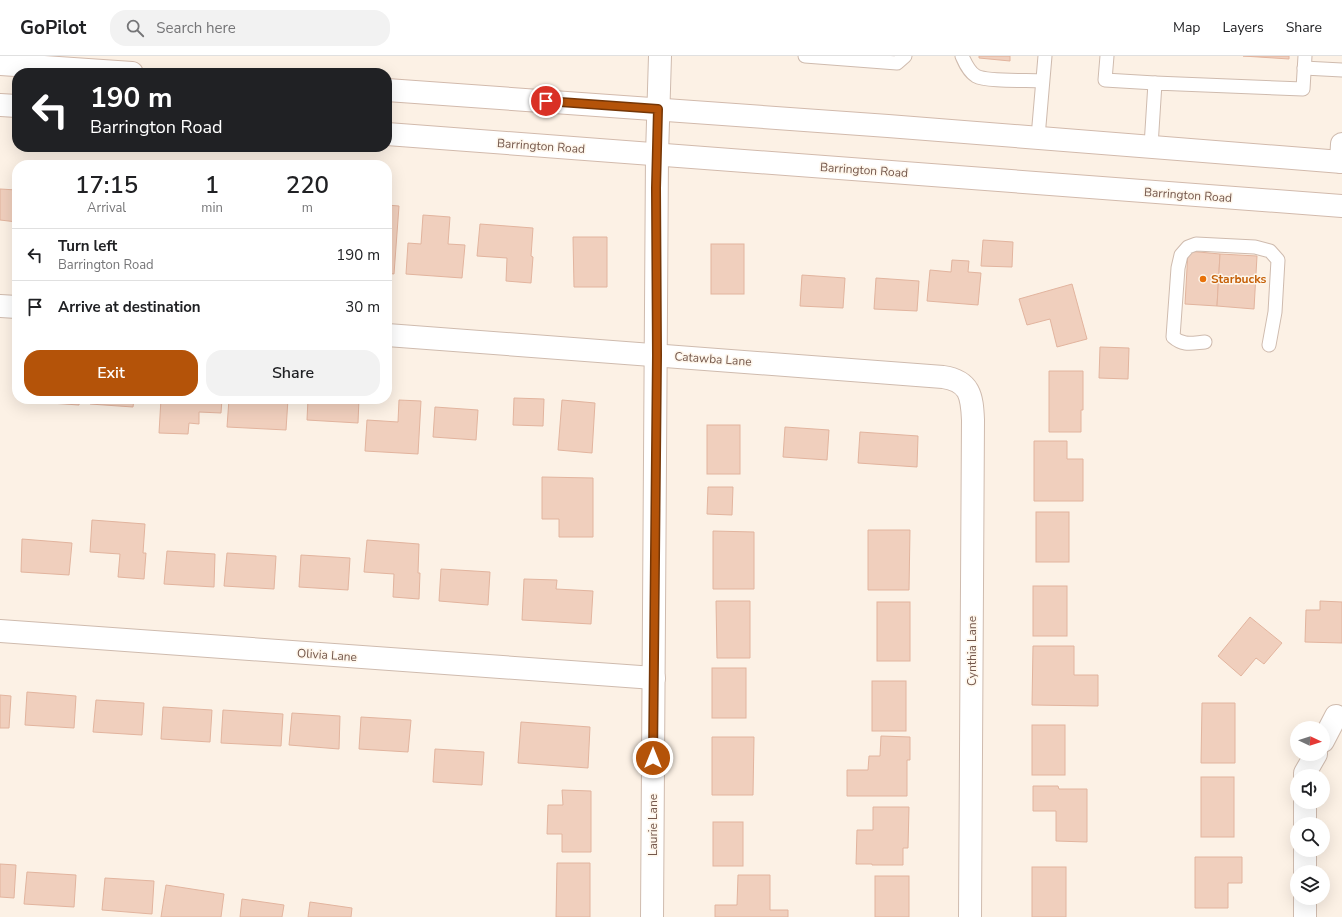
<!DOCTYPE html>
<html lang="en">
<head>
<meta charset="utf-8">
<style>
  :root { --surface:#fff; --page:#f2f2f2; --text:#202124; --muted:#757577; --line:#e0e0e0; --accent:#b45309 }
  body { margin:0; font-family:"Nunito Sans",sans-serif; background:var(--page); color:var(--text); height:100vh; display:flex; flex-direction:column; font-size:15px; white-space:nowrap }
  * { box-sizing:border-box; margin:0 }
  p { font-size:13px; color:var(--muted) }
  .icon { flex:none; width:22px; height:22px; fill:none; stroke:currentColor; stroke-width:2; stroke-linecap:round; stroke-linejoin:round }
  .map { position:relative; flex:1; overflow:hidden }
  .details { position:absolute; left:12px; top:104px; width:380px; height:244px; display:flex; flex-direction:column; background:var(--surface); border-radius:16px; box-shadow:0 4px 16px #0002 }
  .details>* { flex:none }
  .guide { position:absolute; left:12px; top:12px; width:380px; height:84px; border-radius:16px; box-shadow:0 4px 16px #0002; background:#202124; color:#fff; overflow:hidden }
  .needle { width:26px; rotate:94deg }
  .buttons { position:absolute; left:1290px; top:665px; display:grid; gap:8px }
  .buttons a { display:grid; place-items:center; width:40px; height:40px; border-radius:50%; background:var(--surface); box-shadow:0 4px 16px #0002; font-size:20px }
  .pin { position:absolute; display:grid; place-items:center; width:34px; height:34px; color:#fff; margin:-17px; border:2px solid #fff; border-radius:50%; box-shadow:0 1px 4px #0007 }
  .me { position:absolute; width:44px; margin:-22px; rotate:0deg; stroke-linejoin:round; filter:drop-shadow(0 0 3px #0008) }
  .turn { display:flex; align-items:center; gap:14px; height:84px; padding:0 12px; font-size:18px }
  .turn .icon { width:52px; height:52px; stroke-width:2.5 }
  .turn b { display:block; font-size:28px; line-height:34px }
  .eta { display:flex; justify-content:space-evenly; align-items:center; height:68px; text-align:center }
  .eta b { font-size:24px; font-weight:600; line-height:28px }
  .cta { display:flex; gap:8px; margin-top:auto; padding:8px 12px }
  .cta a { flex:1; height:46px; border-radius:16px; background:var(--accent); color:#fff; font-size:16px; font-weight:600; line-height:46px; text-align:center }
  .cta a+a { background:var(--page); color:var(--text) }
  ul { padding:0; list-style:none }
  li { display:flex; align-items:center; gap:12px; height:52px; padding:0 12px; border-top:1px solid var(--line) }
  li div { flex:1 }
  li b { display:block; font-size:15px }
  li em { font-style:normal }
  header { display:flex; align-items:center; gap:24px; box-sizing:border-box; height:56px; padding:0 20px; background:var(--surface); border-bottom:1px solid var(--line) }
  header strong { font-size:19px }
  nav { display:flex; gap:22px; margin-inline-start:auto; font-size:14px }
  .search { width:280px; height:36px; background:var(--page); display:flex; align-items:center; gap:10px; box-sizing:border-box; padding:0 14px; border-radius:16px; color:var(--muted); font-size:15px }
  .map>svg:first-child { display:block }
</style>
</head>
<body>
<header>
<strong>GoPilot</strong>
<div class="search"><svg class="icon" aria-label="search" viewBox="0 0 24 24"><circle cx="10" cy="10" r="6"/><path d="M15 15l6 6"/></svg>Search here</div>
<nav><a>Map</a><a>Layers</a><a>Share</a></nav>
</header>
<div class="map">
<svg width="1342" height="861" viewBox="0 0 1342 861">
  <rect width="100%" height="100%" fill="#fcf1e5"/>
  <g fill="#f0cfbd" stroke="#e2b49e">
    <path d="M979,0H1010V5L979,2Z"/>
    <path d="M1243,0H1289V3Z"/>
    <path d="M0,133L17,134V166L0,164Z"/>
    <path d="M387,149L399,150L394,218L387,217Z"/>
    <path d="M423,159L450,161L448,188L465,189L462,222L406,218L408,187L421,188Z"/>
    <path d="M480,168L533,172L531,200L533,201L531,227L506,225L507,202L477,200Z"/>
    <path d="M573,181H607V231H574Z"/>
    <path d="M983,184L1013,186L1012,211L981,210Z"/>
    <rect x="711" y="188" width="33" height="50"/>
    <path d="M1188,195L1220,198L1217,250L1185,248Z"/>
    <path d="M1220,198L1257,200L1254,253L1217,250Z"/>
    <path d="M952,204L969,205L968,216L981,217L978,249L927,245L930,214L951,216Z"/>
    <path d="M802,219L845,222L843,252L800,250Z"/>
    <path d="M876,222L919,225L917,255L874,253Z"/>
    <path d="M1072,228L1087,283L1057,291L1050,263L1027,269L1019,243Z"/>
    <path d="M1100,291L1129,292L1128,323L1099,322Z"/>
    <path d="M1049,315H1083V354H1081V376H1049Z"/>
    <path d="M514,342L544,343L543,370L513,369Z"/>
    <path d="M36,343H80L79,349L36,346Z"/>
    <path d="M91,343H134L133,351L90,348Z"/>
    <path d="M161,343H222L221,357L199,356V368L189,367L188,378L159,377Z"/>
    <path d="M229,343H288L286,374L227,371Z"/>
    <path d="M308,343H359L358,367L307,364Z"/>
    <path d="M399,344L421,345L418,398L365,395L367,364L398,366Z"/>
    <path d="M562,344L595,347L592,397L558,394Z"/>
    <path d="M435,351L478,354L476,384L433,381Z"/>
    <rect x="707" y="369" width="33" height="49"/>
    <path d="M785,371L829,374L827,404L783,401Z"/>
    <path d="M860,376L918,380L917,411L858,407Z"/>
    <path d="M1034,385H1067V403H1083V445H1034Z"/>
    <path d="M542,421L593,422V481H559V463H542Z"/>
    <path d="M708,431H733L732,459L707,458Z"/>
    <rect x="1036" y="456" width="33" height="50"/>
    <path d="M92,464L145,468L143,497H146L144,523L118,521L120,498L90,496Z"/>
    <path d="M868,474H910L909,534H868Z"/>
    <path d="M713,475L754,476V533H713Z"/>
    <path d="M22,483L72,487L69,519L21,516Z"/>
    <path d="M367,484L419,488L418,517H420L419,543L393,541L394,518L364,516Z"/>
    <path d="M167,495L215,498L214,531L164,528Z"/>
    <path d="M227,497L276,500L274,533L224,530Z"/>
    <path d="M301,499L350,502L348,534L299,531Z"/>
    <path d="M441,513L490,516L488,549L439,545Z"/>
    <path d="M524,523L557,524L556,533L593,535L591,568L522,564Z"/>
    <rect x="1033" y="530" width="34" height="50"/>
    <path d="M716,545H750V602H717Z"/>
    <path d="M1320,545L1342,546V587L1305,586L1306,554H1320Z"/>
    <rect x="877" y="546" width="33" height="59"/>
    <path d="M1250,561L1282,587L1264,608L1256,602L1241,620L1218,600Z"/>
    <path d="M1033,590H1074V619H1098V650L1032,649Z"/>
    <rect x="712" y="612" width="34" height="50"/>
    <rect x="872" y="625" width="34" height="50"/>
    <path d="M27,636L76,640L74,672L25,669Z"/>
    <path d="M0,639L11,640L9,672H0Z"/>
    <path d="M96,644L144,647L142,679L93,676Z"/>
    <path d="M1202,647H1235V707H1201Z"/>
    <path d="M163,651L212,654L210,686L161,683Z"/>
    <path d="M223,654L283,658L281,690L221,687Z"/>
    <path d="M292,657L340,660L339,693L289,689Z"/>
    <path d="M361,661L411,664L408,696L359,693Z"/>
    <path d="M521,666L590,671L588,712L518,707Z"/>
    <rect x="1032" y="669" width="33" height="50"/>
    <path d="M881,680L910,681V704H907V740H847V714H868L869,700H880Z"/>
    <path d="M712,681H754L753,739H712Z"/>
    <path d="M435,693L484,696L482,729L433,726Z"/>
    <rect x="1201" y="721" width="33" height="60"/>
    <path d="M1033,730H1058L1059,733H1087V786L1056,785V755H1033Z"/>
    <path d="M562,734L591,735V796H562V778H547L548,749H563Z"/>
    <path d="M873,751H909L908,792H903V809H872V808H856L857,774H873Z"/>
    <rect x="713" y="766" width="30" height="44"/>
    <path d="M1195,801H1242V827H1228V852H1195Z"/>
    <path d="M557,807H590V861H556Z"/>
    <path d="M0,808L16,809L14,842L0,841Z"/>
    <rect x="1032" y="811" width="34" height="50"/>
    <path d="M27,816L76,819L74,851L24,848Z"/>
    <path d="M738,819H770V854H788V861H715V849H737Z"/>
    <rect x="875" y="820" width="34" height="41"/>
    <path d="M105,822L154,825L152,858L102,854Z"/>
    <path d="M166,829L224,838L221,861H161Z"/>
    <path d="M242,843L284,849L282,861H240Z"/>
    <path d="M310,846L352,852L351,861H308Z"/>
  </g>
  <g fill="none" stroke-linecap="round" stroke-linejoin="round">
    <defs>
      <g id="service">
        <path d="M805,0L897,7L905,0"/>
        <path d="M962,0C965,7 969,16 976,20C987,26 1029,24 1042,25"/>
        <path d="M1107,0L1105,24L1155,27"/>
        <path d="M1304,12L1342,14"/>
        <path d="M1038,81L1045,0"/>
        <path d="M1151,90L1155,27L1303,33L1305,0"/>
        <path d="M1205,286C1192,287 1183,290 1173,281L1178,212L1181,199L1188,191L1196,188L1255,191L1270,195L1278,204L1275,256L1269,289"/>
      </g>
      <g id="minor">
        <path d="M1341,106L1342,88"/>
        <path d="M0,250L17,251"/>
        <path d="M387,279L943,321C970,325 972,340 973,364L970,861"/>
        <path d="M0,575L654,622"/>
        <path d="M1323,685L1336,660"/>
        <path d="M1305,720V717L1316,698"/>
        <path d="M1305,768V746"/>
        <path d="M1305,816V794"/>
        <path d="M652,861L657,99"/>
        <path d="M1305,861V842"/>
      </g>
      <path id="tertiary" d="M657,99L660,0"/>
      <g id="secondary">
        <path d="M0,8L132,17"/>
        <path d="M387,34L888,70L1342,106"/>
        <path d="M0,49L17,50"/>
        <path d="M387,78L1342,150"/>
      </g>
    </defs>
    <use href="#service" stroke="#cfbbae" stroke-width="15"/>
    <use href="#minor" stroke="#cfbbae" stroke-width="24"/>
    <use href="#tertiary" stroke="#cfbbae" stroke-width="24"/>
    <use href="#secondary" stroke="#d2baac" stroke-width="24"/>
    <use href="#service" stroke="#fff" stroke-width="13"/>
    <use href="#minor" stroke="#fff" stroke-width="22"/>
    <use href="#tertiary" stroke="#fff" stroke-width="22"/>
    <use href="#secondary" stroke="#fff" stroke-width="22"/>
  </g>
  <g fill="none" stroke-linecap="round" stroke-linejoin="round">
    <defs>
      <path id="route" d="M546,45L658,53L656,132L657,299L653,702"/>
    </defs>
    <use href="#route" stroke="#753606" stroke-width="10"/>
    <use href="#route" stroke="#b45309" stroke-width="7"/>
  </g>
  <circle fill="#e8710a" stroke="#fef6eb" stroke-width="1.5" cx="1203" cy="223" r="4"/>
  <g text-anchor="middle" stroke-width="3" stroke-linejoin="round" paint-order="stroke">
    <g font-size="12" fill="#74574b" stroke="#fef6eb">
      <text transform="translate(541 90) rotate(4)" y="4">Barrington Road</text>
      <text transform="translate(864 114) rotate(4)" y="4">Barrington Road</text>
      <text transform="translate(1188 139) rotate(4)" y="4">Barrington Road</text>
      <text transform="translate(713 303) rotate(4)" y="4">Catawba Lane</text>
      <text transform="translate(972 595) rotate(-90)" y="4">Cynthia Lane</text>
      <text transform="translate(327 599) rotate(4)" y="4">Olivia Lane</text>
      <text transform="translate(653 769) rotate(-90)" y="4">Laurie Lane</text>
    </g>
    <g font-size="12" font-weight="bold" fill="#c56008" stroke="#fef6eb" text-anchor="start">
      <text x="1211" y="227">Starbucks</text>
    </g>
  </g>
</svg>
<div class="buttons">
<a><svg class="needle" viewBox="-14 -14 28 28"><path d="M0-13l5 13h-10z" fill="#e53935"/><path d="M0 13l5-13h-10z" fill="#757577"/></svg></a>
<a><svg class="icon" aria-label="sound" viewBox="0 0 24 24"><path d="M4 9h4l5-4v14l-5-4H4zM17 9q2 3 0 6"/></svg></a>
<a><svg class="icon" aria-label="search" viewBox="0 0 24 24"><circle cx="10" cy="10" r="6"/><path d="M15 15l6 6"/></svg></a>
<a><svg class="icon" aria-label="layers" viewBox="0 0 24 24"><path d="M12 4l9 5-9 5-9-5zM3 14l9 5 9-5"/></svg></a>
</div>
<div class="pin" style="left:546px;top:45px;background:#d93025"><svg class="icon" aria-label="arrive" viewBox="0 0 24 24"><path d="M6 21V4h12l-3 4 3 4H6"/></svg></div>
<svg class="me" style="left:653px;top:702px" viewBox="-20 -20 40 40"><circle r="17" fill="#b45309" stroke="#fff" stroke-width="3"/><path d="M0-11L8 9 0 5-8 9z" fill="#fff"/></svg>
<div class="guide">
<div class="turn"><svg class="icon" aria-label="left" viewBox="0 0 24 24"><path d="M17 20v-9H6M10 6l-5 5 5 5"/></svg><div><b>190 m</b>Barrington Road</div></div>
</div>
<section class="details">
<div class="eta">
<div><b>17:15</b><p>Arrival</p></div>
<div><b>1</b><p>min</p></div>
<div><b>220</b><p>m</p></div>
</div>
<ul>
<li><svg class="icon" aria-label="left" viewBox="0 0 24 24"><path d="M17 20v-9H6M10 6l-5 5 5 5"/></svg><div><b>Turn left</b><p>Barrington Road</p></div><em>190 m</em></li>
<li><svg class="icon" aria-label="arrive" viewBox="0 0 24 24"><path d="M6 21V4h12l-3 4 3 4H6"/></svg><div><b>Arrive at destination</b></div><em>30 m</em></li>
</ul>
<div class="cta"><a>Exit</a><a>Share</a></div>
</section>
</div>
</body>
</html>
